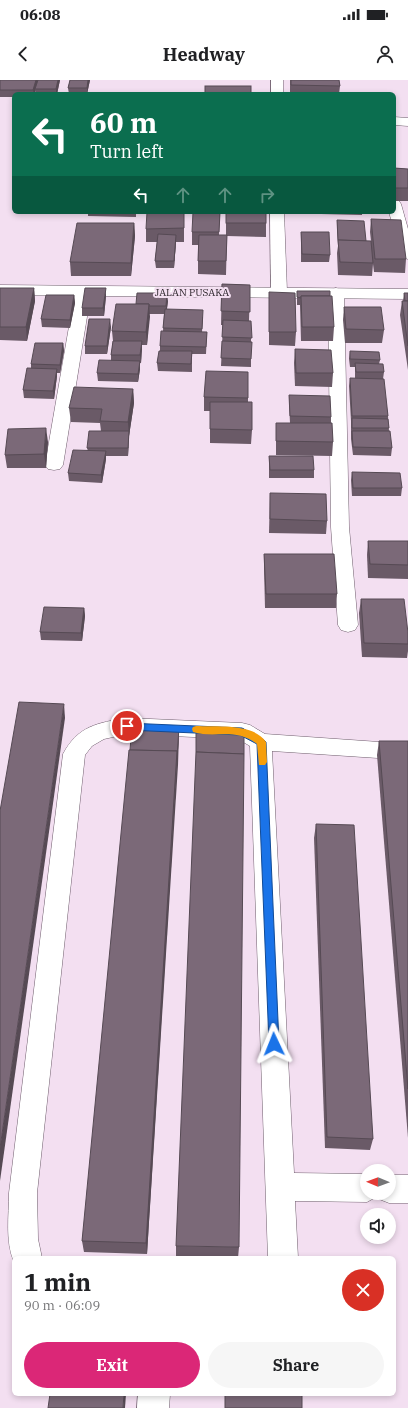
<!DOCTYPE html>
<html lang="en">
<head>
<meta charset="utf-8">
<style>
  :root { --surface:#fff; --page:#f6f6f6; --text:#202124; --muted:#757577; --accent:#db2777 }
  body { margin:0; font-family:"IBM Plex Serif",serif; background:var(--page); color:var(--text); height:100vh; display:flex; flex-direction:column; font-size:15px; white-space:nowrap }
  * { box-sizing:border-box; margin:0 }
  p { font-size:13px; color:var(--muted) }
  .icon { flex:none; width:22px; height:22px; fill:none; stroke:currentColor; stroke-width:2; stroke-linecap:round; stroke-linejoin:round }
  .map { position:relative; flex:1; overflow:hidden }
  .side { position:absolute; left:12px; top:1176px; width:384px; height:140px; display:flex; flex-direction:column; background:var(--surface); border-radius:6px; box-shadow:0 2px 6px #0003 }
  .side>* { flex:none }
  .hud { position:absolute; left:12px; top:12px; width:384px; height:122px; border-radius:6px; box-shadow:0 2px 6px #0003; background:#0b6e4f; color:#fff; overflow:hidden }
  .needle { width:26px; rotate:271deg }
  .buttons { position:absolute; left:360px; top:1084px; display:grid; gap:8px }
  .buttons a { display:grid; place-items:center; width:36px; height:36px; border-radius:50%; background:var(--surface); box-shadow:0 2px 6px #0003; font-size:20px }
  .pin { position:absolute; display:grid; place-items:center; width:34px; height:34px; color:#fff; margin:-17px; border:2px solid #fff; border-radius:50%; box-shadow:0 1px 4px #0007 }
  .me { position:absolute; width:44px; margin:-22px; rotate:358deg; stroke-linejoin:round; filter:drop-shadow(0 0 3px #0008) }
  .turn { display:flex; align-items:center; gap:14px; height:84px; padding:0 12px; font-size:18px }
  .turn .icon { width:52px; height:52px; stroke-width:2.5 }
  .turn b { display:block; font-size:28px; line-height:34px }
  .lanes { display:flex; align-items:center; height:38px; padding:0 12px; background:#0003; justify-content:center; gap:20px; direction:ltr }
  .lanes .off { opacity:.35 }
  .round { display:grid; place-items:center; flex:none; width:42px; height:42px; border-radius:21px; background:var(--page) }
  .summary { display:flex; align-items:center; justify-content:space-between; height:68px; padding:0 12px }
  h1 { font-size:24px; font-weight:700; line-height:30px }
  .cta { display:flex; gap:8px; margin-top:auto; padding:8px 12px }
  .cta a { flex:1; height:46px; border-radius:24px; background:var(--accent); color:#fff; font-size:16px; font-weight:700; line-height:46px; text-align:center }
  .cta a+a { background:var(--page); color:var(--text) }
  .status { display:flex; justify-content:space-between; align-items:center; height:28px; padding:0 20px; background:var(--surface); direction:ltr }
  .status svg { height:11px; fill:currentColor }
  header { display:flex; justify-content:space-between; align-items:center; height:52px; padding:0 12px; background:var(--surface); font-size:18px; font-weight:700 }
  .map>svg:first-child { display:block }
</style>
</head>
<body>
<div class="status"><b>06:08</b><svg viewBox="0 0 49 12"><path d="M0 12V9h3v3zM5 12V6h3v6zM10 12V3h3v9zM15 12V0h3v12zM26 1h20v11H26zM47 4h2v5h-2z"/></svg></div>
<header><svg class="icon" aria-label="back" viewBox="0 0 24 24"><path d="M15 5l-7 7 7 7"/></svg>Headway<svg class="icon" aria-label="person" viewBox="0 0 24 24"><circle cx="12" cy="8" r="4"/><path d="M4 21q1-7 8-7t8 7"/></svg></header>
<div class="map">
<svg width="408" height="1328" viewBox="0 0 408 1328">
  <rect width="100%" height="100%" fill="#f3dff1"/>
  <g fill="none" stroke-linecap="round" stroke-linejoin="round">
    <defs>
      <g id="minor">
        <rect x="271" y="0" width="12" height="14"/>
        <path d="M394,37L408,38V46L394,45Z"/>
        <path d="M394,120L399,121L401,124L408,149V179L403,178L401,175L389,132H394Z"/>
        <path d="M270,132H284L287,212L284,215L279,217L274,215L271,212Z"/>
        <path d="M83,207L88,209L91,212L63,385L60,389L54,390L48,389L45,385L75,212L78,209Z"/>
        <path d="M336,208L341,210L344,213L349,447L358,545L355,550L348,552L341,550L338,545L331,447L328,213L331,210Z"/>
        <path d="M127,638L242,643L250,645L265,654L408,664V680L272,671L294,1093L367,1094V1113H389V1095H408V1123H389L379,1119L378,1116L367,1122L295,1121L298,1178H268L250,666L238,659L127,654L104,659L92,666L85,675L37,1113L38,1159L42,1178H14V1182C5,1161 9,1136 9,1113L63,674C78,646 97,643 127,638Z"/>
        <path d="M138,1314H170L169,1328H137Z"/>
      </g>
      <path id="tertiary" d="M0,205L408,209V219L0,215Z"/>
    </defs>
    <use href="#minor" stroke="#6f5e6d" stroke-width="1"/>
    <use href="#tertiary" stroke="#6f5e6d" stroke-width="1"/>
    <use href="#minor" fill="#fff" fill-rule="evenodd"/>
    <use href="#tertiary" fill="#fff" fill-rule="evenodd"/>
  </g>
  <g fill="#6a5a67">
    <path d="M0,0H60L57,14H36V11L35,14H14V17H0Z"/>
    <path d="M70,0H90L87,14H69L68,8Z"/>
    <path d="M290,0H339L340,6L339,14H290Z"/>
    <path d="M394,88L408,89V121H394Z"/>
    <path d="M88,132H136V137L88,136Z"/>
    <path d="M184,132V162H176L174,188H156L155,181L157,162H146V149Z"/>
    <path d="M220,132L219,155H226V132L266,143V157L227,156L226,195L198,194V165H192V152Z"/>
    <path d="M320,132H362V135L321,134Z"/>
    <path d="M371,139L406,179L405,193L374,192L373,184L372,196L338,195L337,173L338,166L337,148V140L366,161H371L370,152Z"/>
    <path d="M134,143L135,156L131,196H71L70,182Z"/>
    <path d="M301,152L330,175L329,182H301Z"/>
    <path d="M222,204L250,205L249,241H251V287L221,286L223,245H221Z"/>
    <path d="M0,208H34L35,221L27,261L0,260Z"/>
    <path d="M297,211L334,247L333,261H301L300,225H297Z"/>
    <path d="M269,212L296,252L295,266L269,265Z"/>
    <path d="M404,213H408V290L400,235L402,221H403Z"/>
    <path d="M74,215L75,223L70,248L42,247L41,239Z"/>
    <path d="M106,216L104,236H82V228Z"/>
    <path d="M168,221L167,229L203,237L202,252H207L206,274H192V292L158,291L157,283L160,271V266L163,251L164,234H149L147,265H142L141,283H140V289L138,302L98,301L97,293L111,281V275L113,261L112,251L136,224Z"/>
    <path d="M344,227L384,250L382,263H345L343,240Z"/>
    <path d="M111,247L107,274H85V266Z"/>
    <path d="M63,263L64,271L60,293H57V296L54,319L24,318L23,310L31,288V284Z"/>
    <path d="M295,269L333,293L332,307L295,306L294,283Z"/>
    <path d="M350,271L380,280L379,284L384,292L383,299L388,336L389,351L392,368L391,376L353,375L351,359V341L349,306L350,298L355,299V287H350L349,279Z"/>
    <path d="M248,292V322L252,350L251,364L210,363V331H204V317Z"/>
    <path d="M133,309L134,323L129,356L128,376H106V379L102,403L69,401L68,393L88,371L87,368L101,351L100,343L71,342L69,328Z"/>
    <path d="M289,315L331,337V343L333,362L332,376L276,375V343H290L289,323Z"/>
    <path d="M48,362L46,388H7L5,375Z"/>
    <path d="M269,376L314,390V398H269Z"/>
    <path d="M352,392L402,408L401,416H352L351,400Z"/>
    <path d="M270,413L327,441L326,454L269,453Z"/>
    <path d="M368,461H408V499L368,498L367,475Z"/>
    <path d="M264,474L337,514L336,528H265L264,488Z"/>
    <path d="M361,519L408,553V571L407,578L362,577L359,533Z"/>
    <path d="M84,528L85,536L82,561L41,560L40,552Z"/>
    <path d="M179,654L147,1174L84,1172L82,1161Z"/>
    <path d="M379,661H408V1058L377,675Z"/>
    <path d="M316,744L373,1059L370,1070L325,1068L314,758Z"/>
    <path d="M176,1166L239,1167L238,1178L176,1176Z"/>
  </g>
  <g fill="#564a54">
    <path d="M36,0H39L35,9V14H34L33,10Z"/>
    <path d="M58,0H60L57,14H56V9Z"/>
    <path d="M88,0H90L87,14V8Z"/>
    <path d="M134,143L135,156L131,196V183Z"/>
    <path d="M176,155V162L174,188V181Z"/>
    <path d="M34,208L35,221L27,261L26,247Z"/>
    <path d="M106,208V216L104,236L103,228Z"/>
    <path d="M167,213L168,221L166,234V226Z"/>
    <path d="M74,215L75,223L70,248V240Z"/>
    <path d="M149,224L150,237L147,265L146,252Z"/>
    <path d="M110,239L111,247L107,274V266Z"/>
    <path d="M142,261V269L141,283L140,275Z"/>
    <path d="M63,263L64,271L60,293V285Z"/>
    <path d="M140,281V289L138,302V294Z"/>
    <path d="M57,289V296L54,319L53,311Z"/>
    <path d="M133,309L134,323L129,356L128,342Z"/>
    <path d="M46,348L48,362L46,388L44,374Z"/>
    <path d="M129,351V359L128,376V368Z"/>
    <path d="M106,371V379L102,403L101,395Z"/>
    <path d="M84,528L85,536L82,561L81,553Z"/>
    <path d="M64,624L65,638L0,1101V1068Z"/>
    <path d="M179,647V654L178,685L147,1174L146,1163Z"/>
    <path d="M124,1314H126L125,1328H123Z"/>
  </g>
  <g fill="#7b6978" stroke="#564a54">
    <path d="M0,0H36L33,10H0Z"/>
    <path d="M38,0H58L56,9H35Z"/>
    <path d="M70,0H88L87,8H68Z"/>
    <path d="M291,0H339L340,6L291,5Z"/>
    <rect x="205" y="6" width="46" height="8"/>
    <path d="M394,88L408,89V108H394Z"/>
    <path d="M147,132H184V148L146,149Z"/>
    <path d="M193,132H220L219,152H192Z"/>
    <rect x="226" y="132" width="40" height="11"/>
    <path d="M371,139L401,140L406,179H375Z"/>
    <path d="M337,140L364,141L366,161L338,160Z"/>
    <path d="M77,143H134L131,183L70,182Z"/>
    <path d="M301,152H329L330,175L302,174Z"/>
    <path d="M158,154L176,155L174,181H155Z"/>
    <path d="M199,155H227L226,181H198Z"/>
    <path d="M338,160L371,161L373,183L340,182Z"/>
    <path d="M222,204L250,205V232L221,231Z"/>
    <path d="M0,208H34L26,247H0Z"/>
    <path d="M85,208H106L103,228H82Z"/>
    <path d="M297,211H330V216H301V218L297,217Z"/>
    <path d="M269,212L295,213L296,252H269Z"/>
    <path d="M137,213H167L166,226H149V224H136Z"/>
    <path d="M404,213H408V221H405Z"/>
    <path d="M46,215H74L70,240L41,239Z"/>
    <path d="M301,216H332L334,247H302Z"/>
    <path d="M402,221H408V266Z"/>
    <path d="M116,224H149L146,252L112,251Z"/>
    <path d="M344,227H381L384,250L346,249Z"/>
    <path d="M165,229L203,230L202,249L163,248Z"/>
    <path d="M89,239H110L107,266H85Z"/>
    <path d="M223,240L251,241L252,258L222,257Z"/>
    <path d="M161,251L207,252L206,267L160,266Z"/>
    <path d="M113,261H142L140,275H111Z"/>
    <path d="M222,261L252,262L251,279L221,278Z"/>
    <path d="M35,263H63L60,285L31,284Z"/>
    <path d="M295,269L331,270L333,293H296Z"/>
    <path d="M159,271H192L191,284L157,283Z"/>
    <path d="M350,271L379,272L380,280L350,279Z"/>
    <path d="M99,280L140,281L138,294L97,293Z"/>
    <path d="M355,283L383,284L384,292H356Z"/>
    <path d="M27,288L57,289L53,311L23,310Z"/>
    <path d="M206,291L248,292V318L204,317Z"/>
    <path d="M350,298L384,299L388,336H352Z"/>
    <path d="M74,307L133,309L128,342L100,341L102,329L69,328Z"/>
    <path d="M289,315L330,316L331,337L290,336Z"/>
    <path d="M210,322H252V350L210,349Z"/>
    <path d="M352,338L388,339L389,348H352Z"/>
    <path d="M276,343H332L333,362L276,361Z"/>
    <path d="M46,348L44,374L5,375L8,349Z"/>
    <path d="M89,351H129L128,368H87Z"/>
    <path d="M352,351H390L392,368L353,367Z"/>
    <path d="M73,370L106,371L101,395L68,393Z"/>
    <path d="M269,376H313L314,390H270Z"/>
    <path d="M352,392L400,393L402,408H353Z"/>
    <path d="M270,413L326,414L327,441L270,439Z"/>
    <path d="M368,461H408V485L370,484Z"/>
    <path d="M264,474H334L337,514H266Z"/>
    <path d="M361,519H404L408,553V564L364,563Z"/>
    <path d="M44,527L84,528L81,553L40,552Z"/>
    <path d="M19,622L64,624L0,1068V731Z"/>
    <path d="M132,645L179,647L177,677V671L130,670Z"/>
    <path d="M196,648L244,649V674L196,672Z"/>
    <path d="M379,661H408V1009Z"/>
    <path d="M129,670L177,671L146,1163L82,1161Z"/>
    <path d="M196,672L244,674L239,1167L176,1166Z"/>
    <path d="M316,744L354,745L373,1059L327,1057Z"/>
    <path d="M50,1314H124L123,1328H48Z"/>
    <rect x="225" y="1314" width="77" height="14"/>
  </g>
  <path fill="#1a73e8" stroke="#114b97" d="M127,643L242,648L264,660L266,662L279,964L278,967L274,969L270,967L269,964L257,664L240,655L127,650L123,646Z"/>
  <path fill="#f59e0b" d="M196,646C216,647 254,643 266,662L267,682L265,685H259L257,664C235,647 216,659 193,652L192,649L193,647Z"/>
  <g text-anchor="middle" stroke-width="4" stroke-linejoin="round" paint-order="stroke">
    <g font-size="10" fill="#2b242a" stroke="#f3dff1">
      <text x="192" y="216">JALAN PUSAKA</text>
    </g>
  </g>
</svg>
<div class="buttons">
<a><svg class="needle" viewBox="-14 -14 28 28"><path d="M0-13l5 13h-10z" fill="#e53935"/><path d="M0 13l5-13h-10z" fill="#757577"/></svg></a>
<a><svg class="icon" aria-label="sound" viewBox="0 0 24 24"><path d="M4 9h4l5-4v14l-5-4H4zM17 9q2 3 0 6"/></svg></a>
</div>
<div class="pin" style="left:127px;top:646px;background:#d93025"><svg class="icon" aria-label="arrive" viewBox="0 0 24 24"><path d="M6 21V4h12l-3 4 3 4H6"/></svg></div>
<svg class="me" style="left:274px;top:964px" viewBox="-20 -20 40 40"><path d="M0-17L14 15 0 8-14 15z" fill="#1a73e8" stroke="#fff" stroke-width="4"/></svg>
<div class="hud">
<div class="turn"><svg class="icon" aria-label="left" viewBox="0 0 24 24"><path d="M17 20v-9H6M10 6l-5 5 5 5"/></svg><div><b>60 m</b>Turn left</div></div>
<div class="lanes"><svg class="icon" aria-label="left" viewBox="0 0 24 24"><path d="M17 20v-9H6M10 6l-5 5 5 5"/></svg><svg class="icon off" aria-label="ahead" viewBox="0 0 24 24"><path d="M12 20V5M6 11l6-6 6 6"/></svg><svg class="icon off" aria-label="ahead" viewBox="0 0 24 24"><path d="M12 20V5M6 11l6-6 6 6"/></svg><svg class="icon off" aria-label="right" viewBox="0 0 24 24"><path d="M7 20v-9h11M14 6l5 5-5 5"/></svg></div>
</div>
<section class="side">
<div class="summary"><div><h1>1 min</h1><p>90 m · 06:09</p></div><a class="round" style="background:#d93025;color:#fff"><svg class="icon" aria-label="close" viewBox="0 0 24 24"><path d="M6 6l12 12M18 6L6 18"/></svg></a></div>
<div class="cta"><a>Exit</a><a>Share</a></div>
</section>
</div>
</body>
</html>
